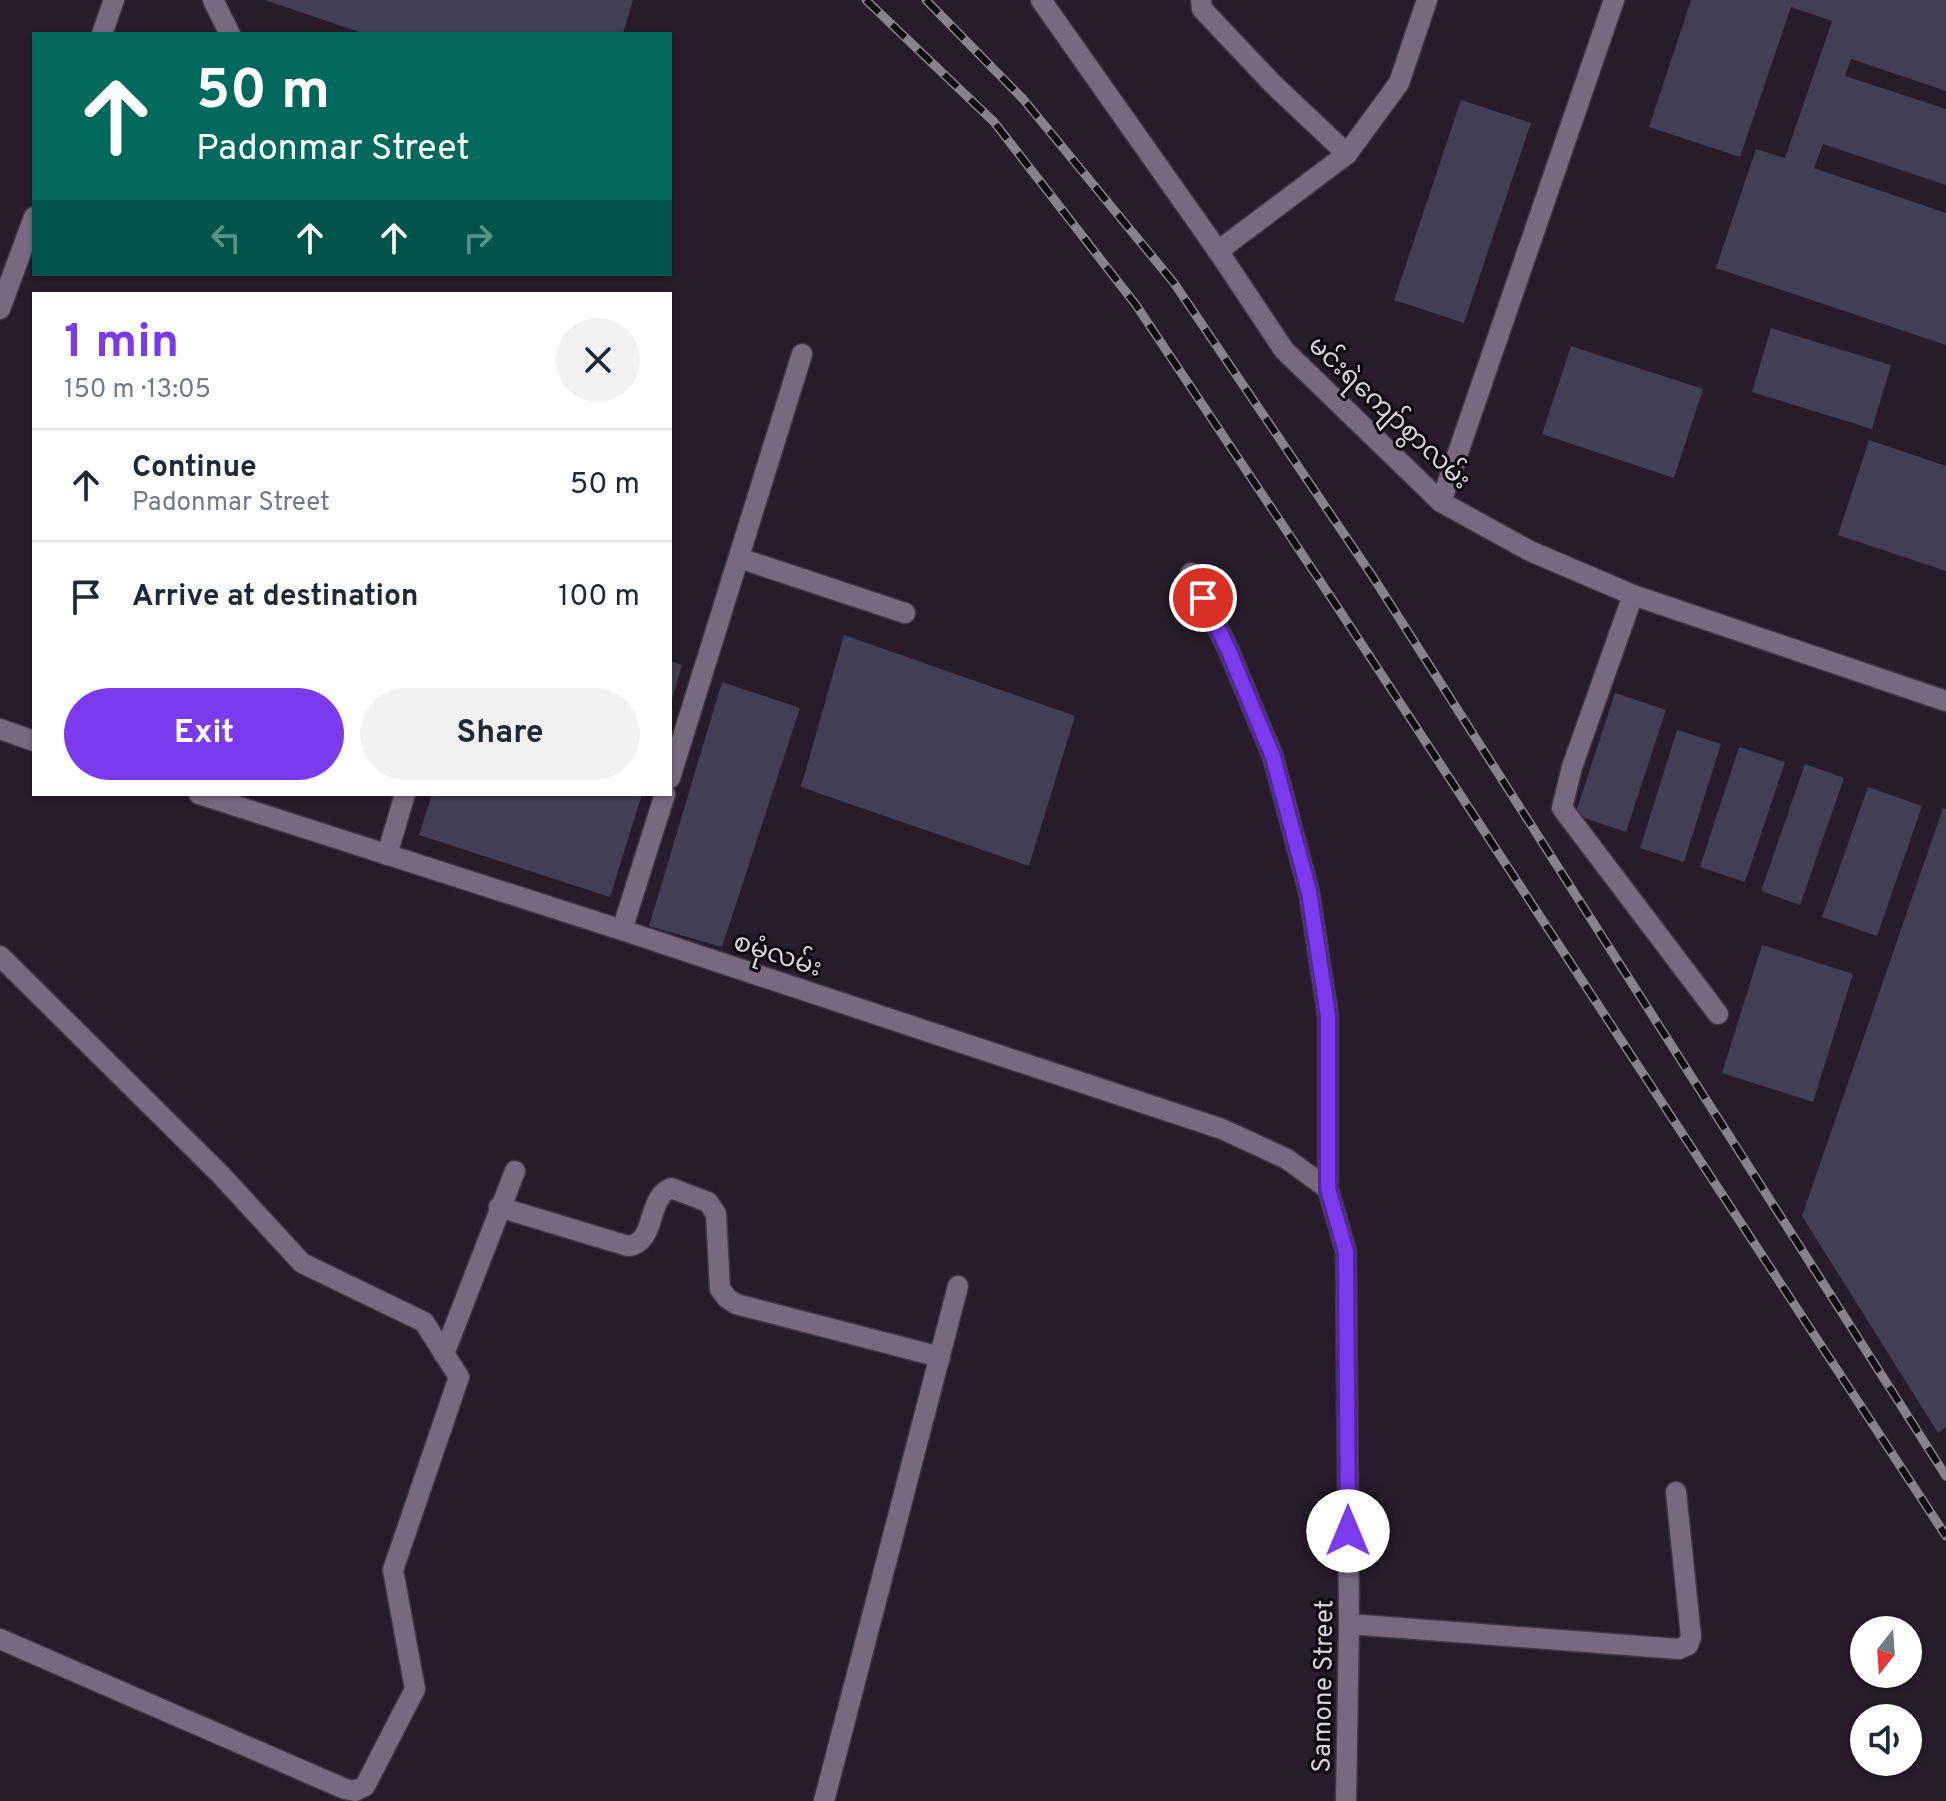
<!DOCTYPE html>
<html lang="en">
<head>
<meta charset="utf-8">
<style>
  :root { --surface:#fff; --page:#f2f2f3; --text:#1f2937; --muted:#747a83; --line:#e0e1e3; --accent:#7c3aed }
  body { margin:0; font-family:Overpass,"Noto Sans Myanmar",sans-serif; background:var(--page); color:var(--text); height:100vh; display:flex; flex-direction:column; font-size:30px; white-space:nowrap }
  * { box-sizing:border-box; margin:0 }
  p { font-size:26px; color:var(--muted) }
  .icon { flex:none; width:44px; height:44px; fill:none; stroke:currentColor; stroke-width:2; stroke-linecap:round; stroke-linejoin:round }
  .map { position:relative; flex:1; overflow:hidden }
  .side { position:absolute; left:32px; top:292px; width:640px; height:504px; display:flex; flex-direction:column; background:var(--surface); border-radius:0px; box-shadow:0 2px 6px #0004 }
  .side>* { flex:none }
  .hud { position:absolute; left:32px; top:32px; width:640px; height:244px; border-radius:0px; box-shadow:0 2px 6px #0004; background:#00695c; color:#fff; overflow:hidden }
  .needle { width:52px; rotate:197deg }
  .controls { position:absolute; left:1850px; top:1616px; display:grid; gap:16px }
  .controls a { display:grid; place-items:center; width:72px; height:72px; border-radius:50%; background:var(--surface); box-shadow:0 2px 6px #0004; font-size:40px }
  .pin { position:absolute; display:grid; place-items:center; width:68px; height:68px; color:#fff; margin:-34px; border:4px solid #fff; border-radius:50%; box-shadow:0 2px 8px #0007 }
  .me { position:absolute; width:88px; margin:-44px; rotate:0deg; stroke-linejoin:round; filter:drop-shadow(0 0 6px #0008) }
  .turn { display:flex; align-items:center; gap:28px; height:168px; padding:0 32px; font-size:36px }
  .turn .icon { width:104px; height:104px; stroke-width:2.5 }
  .turn b { display:block; font-size:56px; line-height:68px }
  .lanes { display:flex; align-items:center; height:76px; padding:0 32px; background:#0003; justify-content:center; gap:40px; direction:ltr }
  .lanes .off { opacity:.35 }
  .round { display:grid; place-items:center; flex:none; width:84px; height:84px; border-radius:42px; background:var(--page) }
  .summary { display:flex; align-items:center; justify-content:space-between; height:136px; padding:0 32px }
  h1 { font-size:48px; font-weight:700; line-height:60px; color:var(--accent) }
  .primary-button { display:flex; gap:16px; margin-top:auto; padding:16px 32px }
  .primary-button a { flex:1; height:92px; border-radius:48px; background:var(--accent); color:#fff; font-size:32px; font-weight:700; line-height:92px; text-align:center }
  .primary-button a+a { background:var(--page); color:var(--text) }
  ul { padding:0; list-style:none }
  li { display:flex; align-items:center; gap:24px; height:112px; padding:0 32px; border-top:2px solid var(--line) }
  li div { flex:1 }
  li b { display:block; font-size:30px }
  li em { font-style:normal }
  .map>svg:first-child { display:block }
</style>
</head>
<body>
<div class="map">
<svg width="1946" height="1801" viewBox="0 0 1946 1801">
  <rect width="100%" height="100%" fill="#281b2c"/>
  <g fill="#423e54">
    <path d="M265,0H633L623,34H365Z"/>
    <path d="M1691,0H1946V91L1851,59L1845,76L1946,109V185L1823,144L1814,168L1946,213V345L1716,268L1756,149L1785,158L1832,21L1791,7L1740,157L1649,127Z"/>
    <path d="M1461,100L1531,123L1464,323L1394,300Z"/>
    <path d="M1771,328L1891,365L1872,429L1752,392Z"/>
    <path d="M1571,346L1703,389L1674,478L1542,434Z"/>
    <path d="M1869,440L1946,466V571L1838,535Z"/>
    <path d="M844,635L1075,716L1029,866L801,787Z"/>
    <path d="M670,661L682,665L671,702L670,701Z"/>
    <path d="M722,682L800,708L722,947L649,926Z"/>
    <path d="M1615,693L1666,710L1626,832L1575,815Z"/>
    <path d="M1677,730L1721,744L1684,862L1640,848Z"/>
    <path d="M1739,747L1785,762L1745,882L1700,867Z"/>
    <path d="M1805,764L1844,778L1800,905L1761,891Z"/>
    <path d="M1868,787L1922,806L1877,936L1822,917Z"/>
    <path d="M432,794H642L610,897L419,835Z"/>
    <path d="M1943,808L1946,809V1427L1938,1433L1802,1216Z"/>
    <path d="M1762,945L1853,974L1813,1102L1722,1073Z"/>
  </g>
  <g fill="none" stroke-linecap="round" stroke-linejoin="round">
    <defs>
      <g id="service">
        <path d="M213,0L230,34"/>
        <path d="M1201,0L1202,9L1273,84L1347,154"/>
        <path d="M1218,251L1347,154L1399,83L1427,0"/>
        <path d="M1441,502L1614,0"/>
        <path d="M1633,595L1572,767L1562,808L1718,1014"/>
        <path d="M387,855L405,794"/>
      </g>
      <g id="minor">
        <path d="M739,558L905,613"/>
        <path d="M1191,573L1228,649L1273,757L1309,892L1328,1016V1189L1346,1252L1349,1624L1346,1801"/>
        <path d="M0,729L34,741"/>
        <path d="M670,778L802,354"/>
        <path d="M199,794L622,930L1222,1129L1287,1159L1328,1189"/>
        <path d="M622,930L665,794"/>
        <path d="M0,956L220,1174L302,1263L424,1322L459,1377L393,1570L415,1689L365,1786L355,1791L345,1789L0,1639"/>
        <path d="M499,1207L628,1246C657,1243 646,1198 671,1188L708,1202L716,1214L720,1289L727,1298L736,1304L940,1357"/>
        <path d="M444,1354L515,1171"/>
        <path d="M1349,1624L1679,1649L1688,1645L1691,1637L1676,1492"/>
        <path d="M824,1801L958,1286"/>
      </g>
      <g id="secondary">
        <path d="M1041,0L1218,251L1284,350L1441,502L1530,551L1633,595L1946,701"/>
        <path d="M102,34L114,0"/>
        <path d="M0,309L34,217"/>
      </g>
    </defs>
    <use href="#service" stroke="#403644" stroke-width="23"/>
    <use href="#minor" stroke="#403644" stroke-width="23"/>
    <use href="#secondary" stroke="#403644" stroke-width="23"/>
    <use href="#service" stroke="#79697e" stroke-width="20"/>
    <use href="#minor" stroke="#79697e" stroke-width="20"/>
    <use href="#secondary" stroke="#79697e" stroke-width="20"/>
    <defs>
      <g id="rail">
        <path d="M866,0L994,122L1136,305L1336,605L1946,1536"/>
        <path d="M926,0L1023,99L1174,283L1373,577L1946,1476"/>
      </g>
    </defs>
    <use href="#rail" stroke="#8b818e" stroke-width="9"/>
    <use href="#rail" stroke="#0d0810" stroke-width="6" stroke-dasharray="18" stroke-linecap="butt"/>
  </g>
  <g fill="none" stroke-linecap="round" stroke-linejoin="round">
    <defs>
      <path id="route" d="M1203,598L1228,649L1273,757L1309,892L1328,1016V1189L1346,1252L1348,1531"/>
    </defs>
    <use href="#route" stroke="#51269a" stroke-width="20"/>
    <use href="#route" stroke="#7c3aed" stroke-width="14"/>
  </g>
  <g text-anchor="middle" stroke-width="6" stroke-linejoin="round" paint-order="stroke">
    <g font-size="26" fill="#d8d0db" stroke="#0d0810">
      <text transform="translate(1390 412) rotate(43)" y="9">မင်းရဲကျော်စွာလမ်း</text>
      <text transform="translate(778 954) rotate(18)" y="9">စမုံလမ်း</text>
      <text transform="translate(1322 1686) rotate(-89)" y="9">Samone Street</text>
    </g>
  </g>
</svg>
<div class="controls">
<a><svg class="needle" viewBox="-14 -14 28 28"><path d="M0-13l5 13h-10z" fill="#e53935"/><path d="M0 13l5-13h-10z" fill="#747a83"/></svg></a>
<a><svg class="icon" aria-label="sound" viewBox="0 0 24 24"><path d="M4 9h4l5-4v14l-5-4H4zM17 9q2 3 0 6"/></svg></a>
</div>
<div class="pin" style="left:1203px;top:598px;background:#d93025"><svg class="icon" aria-label="arrive" viewBox="0 0 24 24"><path d="M6 21V4h12l-3 4 3 4H6"/></svg></div>
<svg class="me" style="left:1348px;top:1531px" viewBox="-20 -20 40 40"><circle r="19" fill="#fff"/><path d="M0-13L10 11 0 6-10 11z" fill="#7c3aed"/></svg>
<div class="hud">
<div class="turn"><svg class="icon" aria-label="ahead" viewBox="0 0 24 24"><path d="M12 20V5M6 11l6-6 6 6"/></svg><div><b>50 m</b>Padonmar Street</div></div>
<div class="lanes"><svg class="icon off" aria-label="left" viewBox="0 0 24 24"><path d="M17 20v-9H6M10 6l-5 5 5 5"/></svg><svg class="icon" aria-label="ahead" viewBox="0 0 24 24"><path d="M12 20V5M6 11l6-6 6 6"/></svg><svg class="icon" aria-label="ahead" viewBox="0 0 24 24"><path d="M12 20V5M6 11l6-6 6 6"/></svg><svg class="icon off" aria-label="right" viewBox="0 0 24 24"><path d="M7 20v-9h11M14 6l5 5-5 5"/></svg></div>
</div>
<section class="side">
<div class="summary"><div><h1>1 min</h1><p>150 m · 13:05</p></div><a class="round"><svg class="icon" aria-label="close" viewBox="0 0 24 24"><path d="M6 6l12 12M18 6L6 18"/></svg></a></div>
<ul>
<li><svg class="icon" aria-label="ahead" viewBox="0 0 24 24"><path d="M12 20V5M6 11l6-6 6 6"/></svg><div><b>Continue</b><p>Padonmar Street</p></div><em>50 m</em></li>
<li><svg class="icon" aria-label="arrive" viewBox="0 0 24 24"><path d="M6 21V4h12l-3 4 3 4H6"/></svg><div><b>Arrive at destination</b></div><em>100 m</em></li>
</ul>
<div class="primary-button"><a>Exit</a><a>Share</a></div>
</section>
</div>
</body>
</html>
